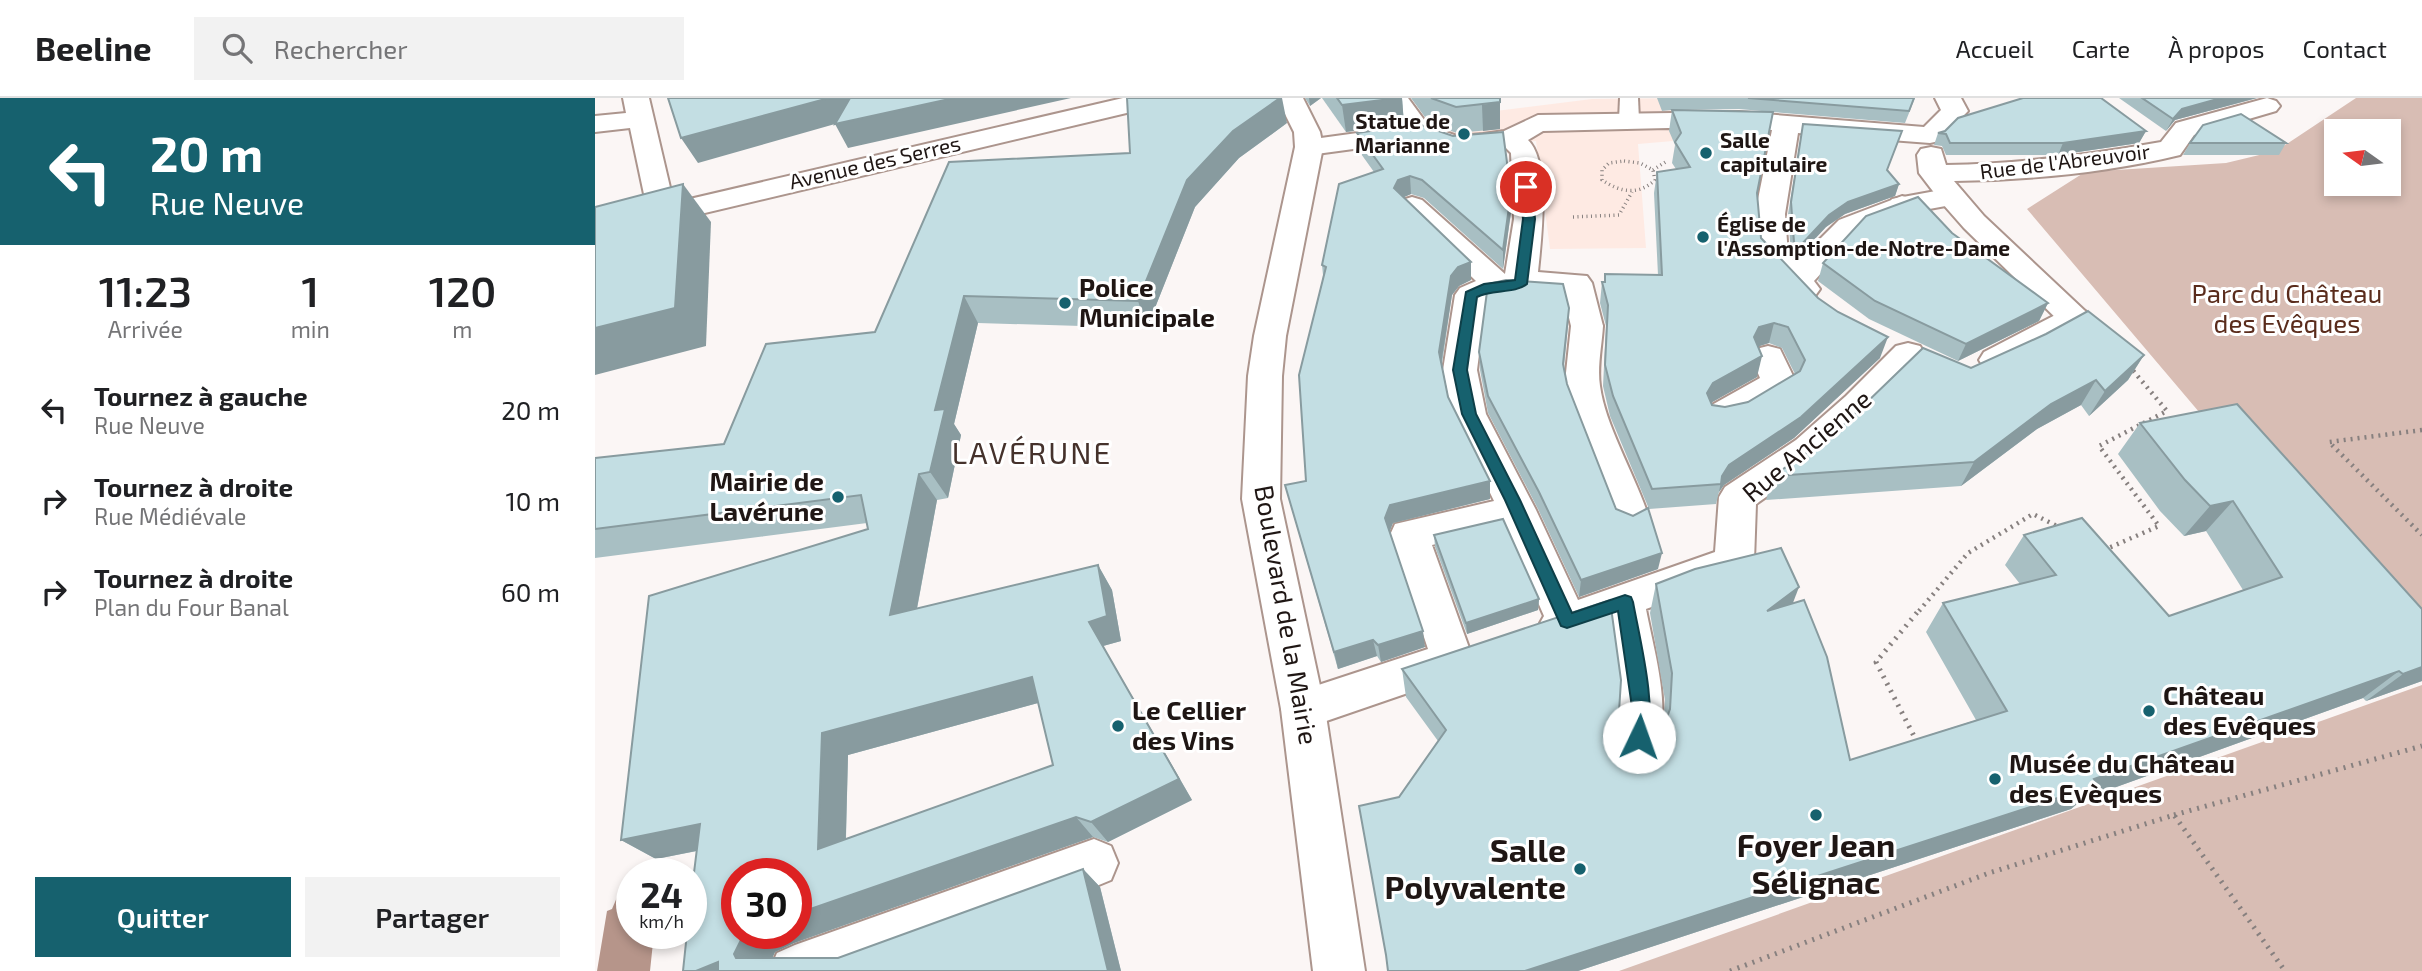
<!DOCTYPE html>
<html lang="fr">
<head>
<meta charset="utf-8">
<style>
  :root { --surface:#fff; --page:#f2f2f2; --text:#202124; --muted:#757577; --line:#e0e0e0; --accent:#16616e }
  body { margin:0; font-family:"Exo 2",sans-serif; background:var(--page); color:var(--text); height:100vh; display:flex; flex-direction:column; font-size:26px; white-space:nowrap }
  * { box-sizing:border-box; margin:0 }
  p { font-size:23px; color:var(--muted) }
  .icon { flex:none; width:38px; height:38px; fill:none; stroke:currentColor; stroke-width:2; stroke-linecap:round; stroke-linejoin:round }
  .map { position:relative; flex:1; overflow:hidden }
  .drawer { display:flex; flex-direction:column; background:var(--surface); width:595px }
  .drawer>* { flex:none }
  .hud { background:#16616e; color:#fff; overflow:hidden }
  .needle { width:46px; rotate:284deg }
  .buttons { position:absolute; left:1729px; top:21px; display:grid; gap:14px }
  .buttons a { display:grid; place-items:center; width:77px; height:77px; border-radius:0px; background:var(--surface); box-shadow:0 4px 10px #0003; font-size:35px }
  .speed { position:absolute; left:21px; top:760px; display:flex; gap:14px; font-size:35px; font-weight:700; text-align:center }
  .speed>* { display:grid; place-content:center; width:91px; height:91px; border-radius:50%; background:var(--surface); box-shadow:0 4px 10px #0003; line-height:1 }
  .speed small { font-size:18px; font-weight:400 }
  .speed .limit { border:10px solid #d22; background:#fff; color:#111 }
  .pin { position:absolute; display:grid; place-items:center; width:60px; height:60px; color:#fff; margin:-30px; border:4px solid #fff; border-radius:50%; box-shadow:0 2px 7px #0007 }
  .me { position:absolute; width:77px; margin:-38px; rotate:3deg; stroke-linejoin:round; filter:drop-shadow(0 0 5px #0008) }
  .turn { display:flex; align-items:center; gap:24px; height:147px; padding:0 35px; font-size:32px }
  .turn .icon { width:91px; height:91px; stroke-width:2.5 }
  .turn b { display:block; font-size:49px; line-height:60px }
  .eta { display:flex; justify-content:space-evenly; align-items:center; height:119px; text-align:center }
  .eta b { font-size:42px; font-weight:600; line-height:49px }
  .cta { display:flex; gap:14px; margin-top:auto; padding:14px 35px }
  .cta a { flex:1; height:80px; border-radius:0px; background:var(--accent); color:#fff; font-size:28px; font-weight:600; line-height:80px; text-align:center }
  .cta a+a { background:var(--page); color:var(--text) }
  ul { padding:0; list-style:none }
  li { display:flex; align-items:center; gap:21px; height:91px; padding:0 35px }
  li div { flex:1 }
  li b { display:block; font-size:26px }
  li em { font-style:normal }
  header { display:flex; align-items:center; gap:42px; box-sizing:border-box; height:98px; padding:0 35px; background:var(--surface); border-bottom:2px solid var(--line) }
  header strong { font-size:33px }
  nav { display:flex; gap:38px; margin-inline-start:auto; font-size:24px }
  .search { width:490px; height:63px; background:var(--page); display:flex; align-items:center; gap:18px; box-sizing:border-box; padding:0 24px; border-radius:0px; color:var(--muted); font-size:26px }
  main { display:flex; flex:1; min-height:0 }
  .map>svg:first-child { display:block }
</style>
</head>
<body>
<header>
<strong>Beeline</strong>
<div class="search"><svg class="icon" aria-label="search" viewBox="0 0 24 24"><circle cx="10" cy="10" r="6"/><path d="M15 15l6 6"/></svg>Rechercher</div>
<nav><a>Accueil</a><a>Carte</a><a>À propos</a><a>Contact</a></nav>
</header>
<main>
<section class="drawer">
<div class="hud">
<div class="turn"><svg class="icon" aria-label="left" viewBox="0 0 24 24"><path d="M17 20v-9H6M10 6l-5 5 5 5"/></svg><div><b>20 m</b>Rue Neuve</div></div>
</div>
<div class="eta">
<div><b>11:23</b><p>Arrivée</p></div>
<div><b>1</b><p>min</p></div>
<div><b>120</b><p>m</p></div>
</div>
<ul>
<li><svg class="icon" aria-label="left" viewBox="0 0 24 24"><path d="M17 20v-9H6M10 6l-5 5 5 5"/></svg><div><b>Tournez à gauche</b><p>Rue Neuve</p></div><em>20 m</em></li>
<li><svg class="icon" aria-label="right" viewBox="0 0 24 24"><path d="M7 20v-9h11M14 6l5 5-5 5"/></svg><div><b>Tournez à droite</b><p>Rue Médiévale</p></div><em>10 m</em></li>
<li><svg class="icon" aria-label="right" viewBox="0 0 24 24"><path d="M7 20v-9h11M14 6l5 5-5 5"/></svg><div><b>Tournez à droite</b><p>Plan du Four Banal</p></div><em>60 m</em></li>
</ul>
<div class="cta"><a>Quitter</a><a>Partager</a></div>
</section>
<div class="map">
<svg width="1827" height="873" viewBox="0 0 1827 873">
  <rect width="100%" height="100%" fill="#fbf6f5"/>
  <path fill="#feeae3" d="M1100,0L1078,43L1043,46L1051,150L955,151L941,43L785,53L779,28L997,1Z"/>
  <g fill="#d8bdb4" fill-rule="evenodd">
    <path d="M1761,0H1827V577L1432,111L1490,74L1631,65L1681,53ZM1741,33H1794V86H1741Z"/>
    <path d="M1827,587V873H1024Z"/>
  </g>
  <path fill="#b6958a" d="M37,787V835H59L55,873H2L12,813L17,811L23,797Z"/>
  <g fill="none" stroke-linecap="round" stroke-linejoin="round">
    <defs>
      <g id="service">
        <path d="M794,0H813L838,34L835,38H821Z"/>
        <path d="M1025,0H1043L1044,22L1041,26H1027L1024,22Z"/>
      </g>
      <g id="pedestrian">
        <path d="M1357,90L1367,93L1371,99L1367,105L1307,116L1297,113L1293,107L1297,101Z"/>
        <path d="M1479,209L1490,213L1495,220L1490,227L1413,270L1401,273L1389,270L1384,262L1389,254L1468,213Z"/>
        <path d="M992,217L1003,220L1008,228C1007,247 1002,269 1005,288C1010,327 1040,377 1053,417L1047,427L1034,432L1021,427L973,303L970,284L976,228L981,220Z"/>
        <path d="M1173,248L1185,251L1201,284L1196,292C1173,306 1142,334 1115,326L1110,317L1115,308L1165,280L1156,259L1161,251Z"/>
        <path d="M499,741L516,748L523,765L516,782L499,789L270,873H174L182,855L200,847Z"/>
      </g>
      <g id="minor">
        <path d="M28,0H54L81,115L77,121L67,124L57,121L53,115L35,30L0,34V18L31,15Z"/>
        <path d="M1340,0H1366L1373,13L1344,43L1335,45L1203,35L1190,116L1193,157L1201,165L1244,122L1307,98L1317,101L1321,107L1317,113L1264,134L1219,183L1225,191L1220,198L1209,201L1198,198L1163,159L1160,116L1177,32L1073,30L948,33L933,42C956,64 946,143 943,174L992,178L997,185L1008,228L1003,236L992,239L981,236L976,228L968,195C942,194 915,191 891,202L882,272L891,316L941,412L983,502L1120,454L1124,399L1130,389L1201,342L1251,298L1301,248L1313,245L1325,248L1330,256L1275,316L1227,360L1161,406L1159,463L1153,474L1051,511C1059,554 1078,613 1060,653L1044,659L1028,653L1022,639L1024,609L1013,525L966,542L951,537L945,525L949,518L910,429L837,447L878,561L871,575L708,631L693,625L686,611L693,597L833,551L795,437L800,426L899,403L857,316L848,272L860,197L865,190L881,183L803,108L807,102L817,99L827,102L910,176L919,121L916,55L910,49L859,54L825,42L714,57L704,55L700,49L704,43L828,26L862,38L888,36L909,33L943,17L1144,14L1329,29L1346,12Z"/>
        <path d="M1672,0L1681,3L1685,8L1681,13L1599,37L1585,57C1511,75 1434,82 1359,83L1389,118L1490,213L1495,220L1490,227L1479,231L1468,227L1369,130L1347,105L1324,75L1322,57L1326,51L1336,49L1346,51L1351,67C1424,66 1494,57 1566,44L1581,25Z"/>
      </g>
      <g id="tertiary">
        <path d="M528,0H574L570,5L561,8L0,141V123Z"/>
        <path d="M682,0H708L725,34L728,49L691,238L687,278L685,401L730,611L770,873H718L686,611L647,401L653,278L659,238L700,49L699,34Z"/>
      </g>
    </defs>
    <use href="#service" stroke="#ac958d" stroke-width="4"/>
    <use href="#pedestrian" stroke="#ac958d" stroke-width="4"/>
    <use href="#minor" stroke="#ac958d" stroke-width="4"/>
    <use href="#tertiary" stroke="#ac958d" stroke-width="4"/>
    <g stroke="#87807f" stroke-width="3.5" stroke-dasharray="1 3.5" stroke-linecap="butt">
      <path d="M1029,63L1045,65L1058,72L1060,82C1043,98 1025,94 1007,82V72L1014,65Z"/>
      <path d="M1058,72L1072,63"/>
      <path d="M978,119L1024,117L1037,94"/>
    </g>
    <g stroke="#87807f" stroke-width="4.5" stroke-dasharray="2 5" stroke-linecap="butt">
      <path d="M1827,332L1734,344L1827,437"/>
      <path d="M1509,452L1564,428L1504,348L1572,313L1535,269"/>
      <path d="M1324,513L1373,455L1438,416L1464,429"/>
    </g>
    <g stroke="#87807f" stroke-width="5" stroke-dasharray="2 6" stroke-linecap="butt">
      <path d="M1322,644L1281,564L1325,511"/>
      <path d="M1579,717L1827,648"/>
      <path d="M1135,873L1394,775L1579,717L1690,873"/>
    </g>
    <use href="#service" fill="#fff" fill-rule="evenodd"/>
    <use href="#pedestrian" fill="#fff" fill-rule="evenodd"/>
    <use href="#minor" fill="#fff" fill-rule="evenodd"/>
    <use href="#tertiary" fill="#fff" fill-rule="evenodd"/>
  </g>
  <g fill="#a8bfc3" fill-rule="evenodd">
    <path d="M710,0H726L715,8Z"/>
    <path d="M727,0H807L809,26L751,34Z"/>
    <path d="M816,0H905V31L862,35L835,26Z"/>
    <path d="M1062,0H1320L1310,25L1178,14L1162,95L1166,140L1223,200L1285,260L1199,340L1129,387L1124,394L1121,406L1054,411L1015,318L1008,288L1011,228L1005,205L1007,184H1009L1010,176L1063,177L1059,95L1062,74L1081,71L1077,65L1080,47L1074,33L1077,12L1067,13ZM1144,11L1178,14L1081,12ZM1174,245L1187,250L1200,276L1153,304L1130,309L1117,307L1116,304L1162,279L1163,248Z"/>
    <path d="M1524,0H1662L1580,22L1571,33Z"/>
    <path d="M692,25L644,60L600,109L552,230L383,225L359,326L366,337L353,400L342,402L322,511L503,467L517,492L526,543L508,548L597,702L513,744L498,739L199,845L180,854L177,860H243L488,771L505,789L526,873H88L102,753L61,761L26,742L273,431L272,425L0,460V360L129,346L280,234ZM443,605L458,667L251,741L253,657Z"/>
    <path d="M1208,26L1293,73L1304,86L1300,98L1250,116L1231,129L1201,161L1196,156L1193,116Z"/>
    <path d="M1551,33L1544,45L1463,57H1351L1347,48L1339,47L1343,35Z"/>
    <path d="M762,35L916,114L908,171L829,100L816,96L808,99L876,164V182L864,188L857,197L847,266L853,299L895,383V401L798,425L794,433L830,549L786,564L782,558L743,571L695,405L711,383L728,177L727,167L779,74L764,53Z"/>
    <path d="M1595,45H1691L1684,57H1588Z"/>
    <path d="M1357,135L1453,205L1444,223L1363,263L1274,221L1223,183L1228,165Z"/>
    <path d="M973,228L969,269L972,286L1021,411L1063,471L984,499L943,411L893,315L885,272L884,254Z"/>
    <path d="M1549,257L1533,282L1494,318L1486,307L1442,331L1366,388L1171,402L1178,378L1376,270Z"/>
    <path d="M1545,325L1827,511V583L1771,603L1768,600L1488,701L1476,711L983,873H793L804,699L843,643L811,599L807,571L1024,614L1032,630L1049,636L1068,630L1070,602L1055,515L1061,486L1198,505L1255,662L1381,622L1331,534L1348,505L1425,486L1410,467L1429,437L1574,518L1648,492L1611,433L1589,438L1565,413L1523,356Z"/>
    <path d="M839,437L944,501L943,512L872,536L840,449Z"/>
  </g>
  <g fill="#889b9f">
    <path d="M234,0H476L253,50L240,26L103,65L86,40Z"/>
    <path d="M685,0H687L692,25L644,60L600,109L552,230L543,203L592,82L638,33Z"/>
    <path d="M714,0H726L715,8Z"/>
    <path d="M803,0H807L809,26L751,34L747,7Z"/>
    <path d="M1626,0H1662L1580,22L1571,33L1578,21L1587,11Z"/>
    <path d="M905,4V31L888,33L887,7Z"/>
    <path d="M1551,33L1544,45L1463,57L1468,45Z"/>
    <path d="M815,78L816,96L805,101L799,90L803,82Z"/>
    <path d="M88,86L116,124L111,248L0,277V230Z"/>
    <path d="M1304,86L1300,98L1250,116L1231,129L1201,161L1204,149L1234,117L1253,104Z"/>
    <path d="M916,95V114L908,171V152Z"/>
    <path d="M876,164V182L864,188L857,197L845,273L844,254L856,178L863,169Z"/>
    <path d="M369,198L383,225L359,326L366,337L353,400L335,374L340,312Z"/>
    <path d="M1453,205L1444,223L1363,263L1371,246Z"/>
    <path d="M1179,225L1174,245L1159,250V239L1164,229Z"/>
    <path d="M1293,239L1285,260L1199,340L1129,387L1124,394L1127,378L1134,367Z"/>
    <path d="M1549,257L1533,282L1494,318L1510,293Z"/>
    <path d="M1167,258L1162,279L1114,306L1112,295L1118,285Z"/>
    <path d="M1501,282L1486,307L1442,331L1366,388L1379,364L1456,306Z"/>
    <path d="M324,376L342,402L316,542L295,517Z"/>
    <path d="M895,383V401L798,425L793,438L790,420L795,407Z"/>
    <path d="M1638,403L1611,433L1589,438L1615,408Z"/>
    <path d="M1067,455L1063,471L984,499L986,482Z"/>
    <path d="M503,467L517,492L526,543L508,548L597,702L513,744L496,724L494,524Z"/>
    <path d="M1204,489L1193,518L1172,513Z"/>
    <path d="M944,501L943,512L872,536L871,525Z"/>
    <path d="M828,533L830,549L786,564L783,547Z"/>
    <path d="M778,542L782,558L743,571L739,554Z"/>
    <path d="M1827,569V583L1771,603L1808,576Z"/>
    <path d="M1804,573L1768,600L1488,701L1476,711L983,873H930L1499,681Z"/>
    <path d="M437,579L454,602L253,657L250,770L223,751L227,635Z"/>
    <path d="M481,719L498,739L199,845L180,854L172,872L141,860L139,856L148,838L154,835H201V816Z"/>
    <path d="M105,726L136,746L61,761L26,742Z"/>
    <path d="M488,771L505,789L526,873H513Z"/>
    <path d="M123,864L142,873H101Z"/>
  </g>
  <g fill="#c3dee3" stroke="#889b9f" stroke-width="2" fill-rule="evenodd">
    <path d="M73,0H234L86,40Z"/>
    <path d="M255,0H359L240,26Z"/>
    <path d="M532,0H685L638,33L592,82L543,203L369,198L340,312L350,311L335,374L324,376L295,517L503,467L512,518L494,524L584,681L496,724L481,719L201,816V775H142V835H154L148,838L139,856L141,860H243L488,771L513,873H123V864L101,873H88L92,835H96V799L105,726L26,742L54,498L273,431L266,397L0,431V360L129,346L171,246L280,234L354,64L535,55ZM437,579L458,667L223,751L227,635Z"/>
    <path d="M742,0H803L747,7Z"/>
    <path d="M836,0H905V4L861,9Z"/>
    <path d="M1153,0H1319L1314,13Z"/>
    <path d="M1428,0H1506L1551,33L1468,45H1355L1351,36L1343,35L1350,33L1363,20Z"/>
    <path d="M1547,0H1626L1587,11L1578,21Z"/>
    <path d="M1077,12L1178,14L1162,95L1166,140L1223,200L1243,214L1293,239L1206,319L1134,367L1127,378L1126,386L1057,391L1018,298L1010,267L1013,207L1007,184H1010V176L1067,177L1062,74L1095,69L1080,44L1086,35ZM1179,225L1193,229L1210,262L1205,273L1153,304L1130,309L1117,307L1112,295L1118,285L1167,258L1159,239L1164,229Z"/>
    <path d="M1646,16L1691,45H1595L1608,27Z"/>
    <path d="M823,26L858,38L908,34L916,95L908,152L827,82L815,78L803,82L799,90L876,164L863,169L856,178L844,254L853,299L895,383L795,407L790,420L828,533L783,547L778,542L739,554L690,387L711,383L704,277L731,169L727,167L744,86L788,71L762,35Z"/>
    <path d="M1208,26L1307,33L1292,72L1304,86L1253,104L1234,117L1204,149L1199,144L1196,104Z"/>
    <path d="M88,86L80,210L0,230V109Z"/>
    <path d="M1323,99L1357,135L1453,205L1371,246L1280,203L1228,165L1271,118Z"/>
    <path d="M911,182L968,186L974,210L968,266L972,286L1021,411L1038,418L1053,410L1067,455L986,482L944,394L893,298L884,254L893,186Z"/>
    <path d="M1493,213L1549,257L1510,293L1501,282L1456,306L1379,364L1178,378L1238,337L1328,250L1376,270L1451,236Z"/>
    <path d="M1642,306L1827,511V569L1808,576L1804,573L1499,681L1503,687L930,873H793L791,857L764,708L804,699L851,632L807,571L1015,502L1026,582L1024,614L1032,630L1049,636L1068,630L1075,611L1077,575L1061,486L1100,471L1186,450L1204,489L1172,513L1209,502L1232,559L1255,662L1412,613L1348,505L1461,477L1429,437L1487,420L1574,518L1687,479L1638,403L1615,408L1590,382L1545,325Z"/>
    <path d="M908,421L944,501L871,525L839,437Z"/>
  </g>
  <path fill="#16616e" stroke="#0e3f48" stroke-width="2" d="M931,85L937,89L940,121L932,186C920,196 897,191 882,199L872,272L881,316L925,402L977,515L1030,497L1036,499L1038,504C1044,538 1064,616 1050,645L1044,647L1037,645L1034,639L1037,609L1023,513L972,530L966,528L910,402L867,316L858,272L871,194L889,186L920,182L928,121L925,89Z"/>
  <g fill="#16616e" stroke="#fff" stroke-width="2.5">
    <circle cx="869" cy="36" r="7"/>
    <circle cx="1111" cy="55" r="7"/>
    <circle cx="1108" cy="139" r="7"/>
    <circle cx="470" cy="205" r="7"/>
    <circle cx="243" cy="399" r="7"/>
    <circle cx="1554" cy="613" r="7"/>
    <circle cx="523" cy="628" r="7"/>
    <circle cx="1400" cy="681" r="7"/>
    <circle cx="1221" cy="717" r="7"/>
    <circle cx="985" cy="771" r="7"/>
  </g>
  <g text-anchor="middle" stroke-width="6" stroke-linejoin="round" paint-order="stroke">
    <g font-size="21" font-weight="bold" fill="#1f1614" stroke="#fff" text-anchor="start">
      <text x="855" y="31" text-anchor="end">Statue de<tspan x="855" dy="24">Marianne</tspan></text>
      <text x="1125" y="50">Salle<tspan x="1125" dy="24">capitulaire</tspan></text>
      <text x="1122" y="134">Église de<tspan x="1122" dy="24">l'Assomption-de-Notre-Dame</tspan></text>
    </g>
    <g font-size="21" fill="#1f1614" stroke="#fff">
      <text transform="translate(1470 64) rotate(-7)" y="7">Rue de l'Abreuvoir</text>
      <text transform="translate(280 65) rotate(-13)" y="7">Avenue des Serres</text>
    </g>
    <g font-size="26" font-weight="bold" fill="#1f1614" stroke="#fff" text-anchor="start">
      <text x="484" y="199">Police<tspan x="484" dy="30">Municipale</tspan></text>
      <text x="229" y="393" text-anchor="end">Mairie de<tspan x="229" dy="30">Lavérune</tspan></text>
      <text x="1568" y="607">Château<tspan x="1568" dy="30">des Evêques</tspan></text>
      <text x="537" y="622">Le Cellier<tspan x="537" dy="30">des Vins</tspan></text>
      <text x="1414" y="675">Musée du Château<tspan x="1414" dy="30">des Evèques</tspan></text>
    </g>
    <g font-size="26" fill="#5a2c1c" stroke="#fff">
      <text x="1692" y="205">Parc du Château<tspan x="1692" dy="30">des Evêques</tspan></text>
    </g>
    <g font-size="26" fill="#1f1614" stroke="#fff">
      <text transform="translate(1212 348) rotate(-40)" y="9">Rue Ancienne</text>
      <text transform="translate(691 517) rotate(80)" y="9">Boulevard de la Mairie</text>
    </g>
    <g font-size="30" letter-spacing="2" fill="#45322c" stroke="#fff">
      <text x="437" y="366">LAVÉRUNE</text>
    </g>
    <g font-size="32" font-weight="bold" fill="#1f1614" stroke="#fff">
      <text x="1221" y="759">Foyer Jean<tspan x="1221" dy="37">Sélignac</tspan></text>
      <text x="971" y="764" text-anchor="end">Salle<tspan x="971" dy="37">Polyvalente</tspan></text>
    </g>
  </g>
</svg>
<div class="buttons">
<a><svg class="needle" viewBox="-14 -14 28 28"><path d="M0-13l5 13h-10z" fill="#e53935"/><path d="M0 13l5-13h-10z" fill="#757577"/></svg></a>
</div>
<div class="speed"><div>24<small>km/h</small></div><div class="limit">30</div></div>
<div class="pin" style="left:931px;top:89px;background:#d93025"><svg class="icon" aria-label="arrive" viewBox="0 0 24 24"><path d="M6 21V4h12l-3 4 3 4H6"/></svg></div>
<svg class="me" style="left:1044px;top:639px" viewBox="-20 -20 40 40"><circle r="19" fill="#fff"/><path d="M0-13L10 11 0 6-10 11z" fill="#16616e"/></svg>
</div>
</main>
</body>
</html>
